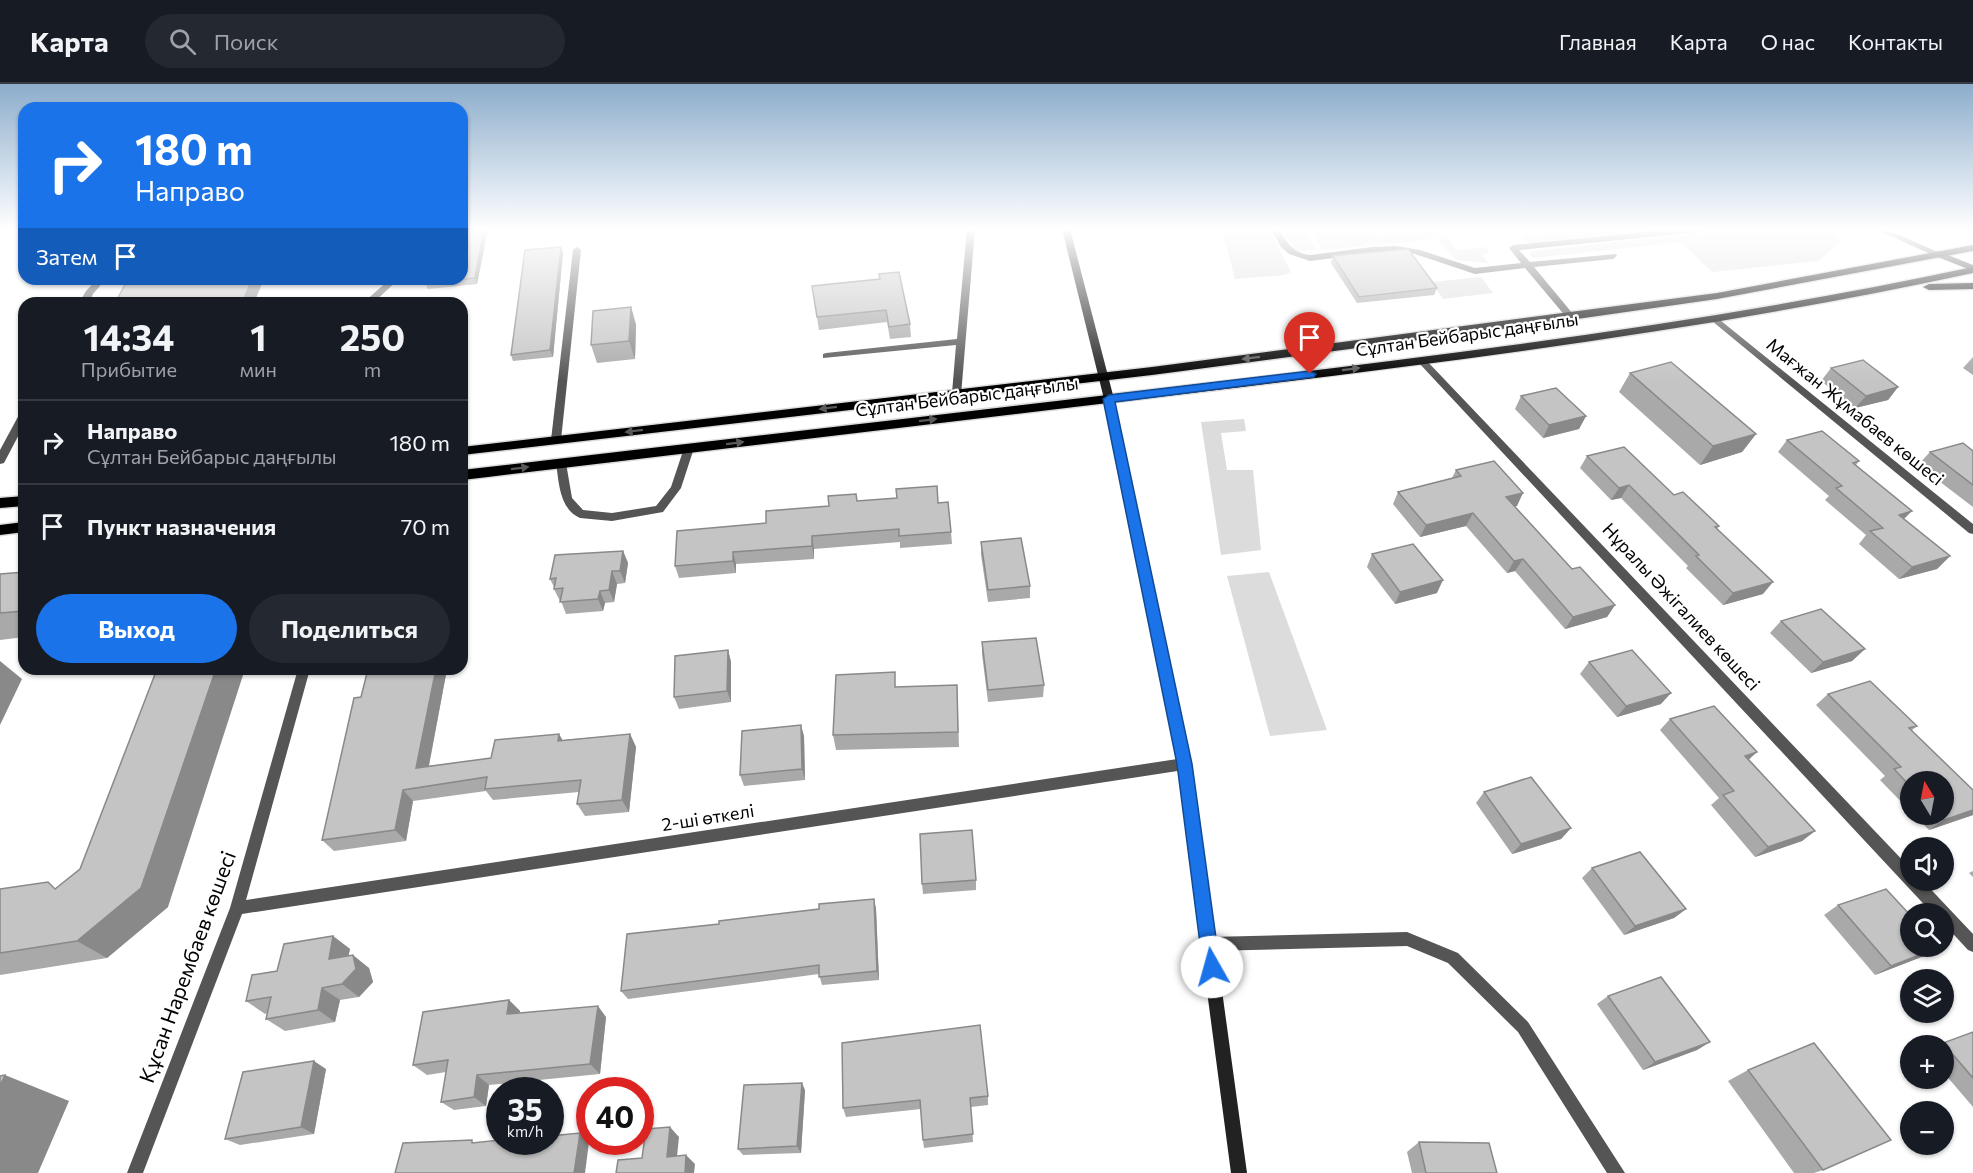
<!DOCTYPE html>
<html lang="ru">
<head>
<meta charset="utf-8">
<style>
  :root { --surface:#171b24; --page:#242831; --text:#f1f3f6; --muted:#9ea1a6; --line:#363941; --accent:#1a73e8 }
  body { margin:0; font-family:Commissioner,sans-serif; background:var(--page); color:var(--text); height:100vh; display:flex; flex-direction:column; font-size:22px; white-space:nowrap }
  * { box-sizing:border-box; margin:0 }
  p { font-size:20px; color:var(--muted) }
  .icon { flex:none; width:33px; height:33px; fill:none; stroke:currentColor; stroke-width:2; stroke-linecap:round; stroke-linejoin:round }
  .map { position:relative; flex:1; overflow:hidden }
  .panel { position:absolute; left:18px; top:213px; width:450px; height:378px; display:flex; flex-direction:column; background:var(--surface); border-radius:18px; box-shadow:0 2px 4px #0004 }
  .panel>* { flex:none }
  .top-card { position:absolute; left:18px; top:18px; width:450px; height:183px; border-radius:18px; box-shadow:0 2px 4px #0004; background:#1a73e8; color:#fff; overflow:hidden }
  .needle { width:39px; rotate:350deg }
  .fabs { position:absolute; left:1900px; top:687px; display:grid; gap:12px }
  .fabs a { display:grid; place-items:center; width:54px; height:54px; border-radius:50%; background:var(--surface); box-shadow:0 2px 4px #0004; font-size:30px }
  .speed { position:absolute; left:486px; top:993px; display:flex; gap:12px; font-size:30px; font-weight:700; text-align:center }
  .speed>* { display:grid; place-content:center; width:78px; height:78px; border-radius:50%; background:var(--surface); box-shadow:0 2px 4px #0004; line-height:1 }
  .speed small { font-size:15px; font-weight:400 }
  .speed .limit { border:9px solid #d22; background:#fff; color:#111 }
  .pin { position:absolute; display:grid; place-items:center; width:51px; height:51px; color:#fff; margin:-62px -26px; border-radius:50% 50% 50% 0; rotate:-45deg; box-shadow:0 0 6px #0007 }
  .pin .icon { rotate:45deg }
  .me { position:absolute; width:66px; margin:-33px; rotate:353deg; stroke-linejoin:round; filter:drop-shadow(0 0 4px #0008) }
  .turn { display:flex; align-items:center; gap:21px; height:126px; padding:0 18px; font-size:27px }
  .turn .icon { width:78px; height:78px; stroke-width:2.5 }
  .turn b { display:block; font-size:42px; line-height:51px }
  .then { display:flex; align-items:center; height:57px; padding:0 18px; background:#0003; gap:12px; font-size:22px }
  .eta { display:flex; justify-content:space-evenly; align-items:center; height:102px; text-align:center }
  .eta b { font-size:36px; font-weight:700; line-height:42px }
  .action { display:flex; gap:12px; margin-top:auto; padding:12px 18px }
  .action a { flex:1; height:69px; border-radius:36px; background:var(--accent); color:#fff; font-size:24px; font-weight:700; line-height:69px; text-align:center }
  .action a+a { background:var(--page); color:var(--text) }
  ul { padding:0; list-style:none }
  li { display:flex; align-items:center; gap:18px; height:84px; padding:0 18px; border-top:2px solid var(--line) }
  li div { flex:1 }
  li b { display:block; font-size:22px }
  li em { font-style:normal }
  header { display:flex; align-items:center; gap:36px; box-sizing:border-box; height:84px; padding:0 30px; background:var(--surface); border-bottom:2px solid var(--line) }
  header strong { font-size:28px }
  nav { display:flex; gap:33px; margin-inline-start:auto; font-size:21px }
  .search { width:420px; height:54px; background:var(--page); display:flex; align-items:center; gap:15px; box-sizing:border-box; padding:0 21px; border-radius:33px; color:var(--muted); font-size:22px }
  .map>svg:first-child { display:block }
</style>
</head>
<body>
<header>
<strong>Карта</strong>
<div class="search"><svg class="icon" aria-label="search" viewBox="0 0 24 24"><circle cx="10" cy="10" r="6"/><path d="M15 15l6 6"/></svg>Поиск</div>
<nav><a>Главная</a><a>Карта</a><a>О нас</a><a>Контакты</a></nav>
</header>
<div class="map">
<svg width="1973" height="1089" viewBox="0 0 1973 1089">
  <rect width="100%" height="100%" fill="#fff"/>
  <g fill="#dcdcdc">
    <path d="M1222,145H1269L1291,188L1285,191L1235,195Z"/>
    <path d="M1282,145L1305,146L1317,166L1296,167Z"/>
    <path d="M1367,145C1381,153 1391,147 1404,145C1416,143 1431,147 1443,148L1457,166L1485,163L1490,169L1482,171L1488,179L1456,176L1437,155L1322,166L1310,146Z"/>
    <path d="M1583,145H1657V146L1530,159L1523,155L1524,151Z"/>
    <path d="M1738,145H1827L1841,158L1818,177L1712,188L1681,158L1533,174L1530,170L1533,167Z"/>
    <path d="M1481,193L1493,209L1443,215L1431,198Z"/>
    <path d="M1244,335L1246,347L1221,349L1227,386H1253L1261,466L1221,471L1201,338Z"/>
    <path d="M1269,488L1327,646L1270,652L1227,492Z"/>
  </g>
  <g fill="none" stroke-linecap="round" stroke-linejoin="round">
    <defs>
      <g id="primary">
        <path d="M1973,161V167L1717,215L1570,236L1152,291L462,371V363L1152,283L1570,228L1717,209Z"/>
        <path d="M1973,183V189C1720,244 1464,276 1208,307C959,337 711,366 462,396V386C711,357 959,329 1208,299C1464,269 1720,237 1973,183Z"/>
        <path d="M1973,199V205L1929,206L1923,203L1929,200Z"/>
        <path d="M24,412V422L0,424V414Z"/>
        <path d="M24,438V448L0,451V441Z"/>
      </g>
    </defs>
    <use href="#primary" stroke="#dbdbdb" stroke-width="3"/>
    <g fill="#555" fill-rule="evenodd">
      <path d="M967,145H975L961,311H953L952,309L956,261L823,274V270L826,269L957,255Z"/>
      <path d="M1271,145H1279C1287,159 1293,169 1310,171L1372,163L1396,162L1420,166L1475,184L1521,179L1509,164L1513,161L1675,145H1703L1699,148L1519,166L1530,178L1616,170L1617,172L1613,175L1534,183L1573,230L1575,232L1570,235L1567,234L1525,184L1475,190L1415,170L1396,168L1372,169L1310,177L1289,170L1281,163Z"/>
      <path d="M577,163L581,166L561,356L556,360L551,356L573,166Z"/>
      <path d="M97,195H106L93,210L89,219H79L86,207Z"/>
      <path d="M390,195H399L373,219H363Z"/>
      <path d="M24,328V341L4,379L0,380V366L20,329Z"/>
      <path d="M689,360L694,364L681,404L663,428L612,437L580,434C559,425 559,398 556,379L561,375L566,379L572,414L583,426L612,429L656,422L671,403L684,364Z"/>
    </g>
    <g fill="#555" fill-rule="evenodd">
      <path d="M1875,145H1886L1942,170L1935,172Z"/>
      <path d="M1715,232L1973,440V450L1969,449L1712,237L1710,235Z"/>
      <path d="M1422,274L1425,275L1911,785V796H1922L1973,850V868L1968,866L1944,840V830H1933L1419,279L1417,277Z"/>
      <path d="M298,585H310L246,816L1184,674L1189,676L1191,680L1189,684L1184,686L242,830L143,1089H127L230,824Z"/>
      <path d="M1407,848L1458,869L1528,938L1625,1089H1607L1518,948L1448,879L1407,862L1209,867L1204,865L1202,860L1204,855L1209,853Z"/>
    </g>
    <g fill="#222" fill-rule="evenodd">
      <path d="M1062,145H1070L1114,315L1191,680L1247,1089H1231L1177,680L1104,315Z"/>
      <path d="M1938,167L1973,181V187L1935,172L1934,170Z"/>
    </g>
    <use href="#primary" fill="#000" fill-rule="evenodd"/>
  </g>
  <g fill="#a9a9a9">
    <path d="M462,145H488L477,200L428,205L425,199Z"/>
    <path d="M561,163L563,169L553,273L513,277L511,271Z"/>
    <path d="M1333,172L1437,204L1434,211L1357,219L1331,179Z"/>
    <path d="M880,195L910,240L911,253L890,255L887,238L819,246L812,202Z"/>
    <path d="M631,223L636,241L635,275L597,279L591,261Z"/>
    <path d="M1973,273V291L1963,284Z"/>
    <path d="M1831,284L1898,303L1888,316L1855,324L1821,297Z"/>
    <path d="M1630,289L1756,350L1742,368L1700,381L1619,308Z"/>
    <path d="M1521,312L1586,332L1579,345L1543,354L1515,325Z"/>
    <path d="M1787,356L1859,377L1856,381L1904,435L1950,472L1937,485L1899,495L1859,460L1866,451L1825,416L1829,412L1778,368Z"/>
    <path d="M1973,367V423L1918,381L1930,368Z"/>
    <path d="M1587,372L1674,411L1719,442L1717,445L1763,510L1723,521L1686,484L1688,482L1621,414L1611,416L1580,384Z"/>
    <path d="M1456,386L1517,422H1514L1572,485L1615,521L1607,533L1565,545L1515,487L1507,489L1466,442L1420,453L1393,420L1398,408L1452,394Z"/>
    <path d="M856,410L857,417L938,419L951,448L952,460L900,464V458L814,465V475L736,480V489L679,494L675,482L766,439L829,422Z"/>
    <path d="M981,458L1030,502V514L988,518L981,471Z"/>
    <path d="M623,467L628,479L625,499L617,500L614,518L605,519L603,527L566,530L561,517H560L554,505V503L550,495Z"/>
    <path d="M1372,470L1437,509L1395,520L1367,483Z"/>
    <path d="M24,488V553L0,556V490Z"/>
    <path d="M1781,537L1865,565L1852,577L1811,589L1770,549Z"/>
    <path d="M982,558L1044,601L1043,613L988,618L982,570Z"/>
    <path d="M728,566L731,578V618L679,625L674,613Z"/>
    <path d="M1589,578L1661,620L1617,633L1580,590Z"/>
    <path d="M447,585L429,682L491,674L563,656L630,650L636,663L629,728L585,732L577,720L579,708L493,716L486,707L413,717L406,757L334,767L322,756L361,613Z"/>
    <path d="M957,601L959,663L836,666L833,651L896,603Z"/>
    <path d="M1828,610L1917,642L1911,647L1973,731L1929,746L1913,730H1944L1911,698V728L1880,696L1885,692L1816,621Z"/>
    <path d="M1670,635L1757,668L1749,675L1815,747L1802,757L1755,773L1711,721L1719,714L1660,646Z"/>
    <path d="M804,652L805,696L744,702L740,691Z"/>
    <path d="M1484,708L1571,744L1561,755L1512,770L1476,719Z"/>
    <path d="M1592,784L1686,825L1674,834L1624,851L1582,794Z"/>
    <path d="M1973,787V793L1969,789Z"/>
    <path d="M976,796V806L923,810L922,800Z"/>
    <path d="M56,804L168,823L107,874L0,891V805Z"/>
    <path d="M874,815L876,825L879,896L822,901L819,890L628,915L621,907L819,825Z"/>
    <path d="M1838,821L1924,872L1875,891L1824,831Z"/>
    <path d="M333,852L350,865L348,872L369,884L373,898L359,913L340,916L335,938L285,947L266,935L267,929L265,930L246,917L277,887Z"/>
    <path d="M1608,912L1710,958L1697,966L1643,986L1597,920Z"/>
    <path d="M509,916L520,927L519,929L606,933L600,990L489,1001L486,1022L454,1026L441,1018L446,988L427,991L413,981Z"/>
    <path d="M1973,948V1023L1944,989V962H1938Z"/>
    <path d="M842,959L988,1012V1021L971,1023L973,1058L924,1064L923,1056L921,1025L846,1033L843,1024Z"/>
    <path d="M326,985L314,1050L240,1061L225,1055Z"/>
    <path d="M1748,986L1823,1086L1814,1089H1794L1728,997Z"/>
    <path d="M805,1006L801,1069L743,1071L738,1065Z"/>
    <path d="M1419,1058L1497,1089H1412L1407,1068Z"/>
  </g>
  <g fill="#898989">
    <path d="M484,145H488L477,200L475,194Z"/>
    <path d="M561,163L563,169L553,273L550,266Z"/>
    <path d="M252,195H264L254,219H242Z"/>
    <path d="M631,223L636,241L635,275L629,257Z"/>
    <path d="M1898,303L1888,316L1855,324L1866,312Z"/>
    <path d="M1586,332L1579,345L1543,354L1549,341Z"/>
    <path d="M1756,350L1742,368L1700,381L1713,362Z"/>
    <path d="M1629,401L1621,414L1611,416L1619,404Z"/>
    <path d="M1523,409L1517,422L1499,426L1506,413Z"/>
    <path d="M1912,427L1900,439L1899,431Z"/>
    <path d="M1473,429L1466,442L1420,453L1426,441Z"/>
    <path d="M812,452L814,465V475L812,462Z"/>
    <path d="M623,467L628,479L625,499L620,487Z"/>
    <path d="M733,468L736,480V489L733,477Z"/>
    <path d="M1950,472L1937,485L1899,495L1912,483Z"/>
    <path d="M1523,475L1515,487L1507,489L1514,477Z"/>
    <path d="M612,487L617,500L614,518L609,506Z"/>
    <path d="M1443,496L1437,509L1395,520L1400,508Z"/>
    <path d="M1773,498L1763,510L1723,521L1733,509Z"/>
    <path d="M600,507L605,519L603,527L598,515Z"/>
    <path d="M1615,521L1607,533L1565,545L1573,533Z"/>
    <path d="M1865,565L1852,577L1811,589L1823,578Z"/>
    <path d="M728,566L731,578V618L727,607Z"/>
    <path d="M0,577L22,595L0,641Z"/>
    <path d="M216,585H245L168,823L107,874L77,857Z"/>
    <path d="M436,585H447L426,696L416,684Z"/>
    <path d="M1671,609L1661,620L1617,633L1626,622Z"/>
    <path d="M801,641L804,652L805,696L802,685Z"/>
    <path d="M559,650L566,662L558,657Z"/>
    <path d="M630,650L636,663L629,728L622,716Z"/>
    <path d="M1757,668L1745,679V672Z"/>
    <path d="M403,706L413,717L406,757L395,746Z"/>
    <path d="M1973,726V731L1929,746L1944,736Z"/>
    <path d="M1571,744L1561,755L1512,770L1521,760Z"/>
    <path d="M1815,747L1802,757L1755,773L1768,763Z"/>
    <path d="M874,815L876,825L879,896L877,887Z"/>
    <path d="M1686,825L1674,834L1624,851L1635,842Z"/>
    <path d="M333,852L350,865L345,888L329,875Z"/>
    <path d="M1940,863L1924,872L1875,891L1891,882Z"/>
    <path d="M353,871L369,884L373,898L359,913L342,900Z"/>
    <path d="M322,904L340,916L335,938L318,926Z"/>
    <path d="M509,916L520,927L518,941L507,930Z"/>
    <path d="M598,922L606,933L600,990L590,980Z"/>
    <path d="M1710,958L1697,966L1643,986L1655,978Z"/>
    <path d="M314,977L326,985L314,1050L301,1043Z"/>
    <path d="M5,991L69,1017L38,1089H0V1002Z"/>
    <path d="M477,991L489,1001L486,1022L474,1013Z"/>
    <path d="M802,999L805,1006L801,1069L797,1062Z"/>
    <path d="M670,1043L679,1053L676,1082L667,1073Z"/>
    <path d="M580,1049L589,1058L585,1089H574Z"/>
    <path d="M686,1071L695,1080L694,1089H685Z"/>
  </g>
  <g fill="#c4c4c4" stroke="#898989" stroke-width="1.5">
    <path d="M462,145H484L475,194L425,199L426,195H462Z"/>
    <path d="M561,163L550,266L511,271L525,166Z"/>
    <path d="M1408,165L1437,204L1359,213L1333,172Z"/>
    <path d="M899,188L910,240L889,243L886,226L817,233L812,202L880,195L879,190Z"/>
    <path d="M128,195H252L242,219H115Z"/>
    <path d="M631,223L629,257L591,261L593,227Z"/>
    <path d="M1863,276L1898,303L1866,312L1831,284Z"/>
    <path d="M1671,278L1756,350L1713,362L1630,289Z"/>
    <path d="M1556,304L1586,332L1549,341L1521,312Z"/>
    <path d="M1822,347L1859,377L1853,379L1912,427L1899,431L1950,472L1912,483L1870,447L1883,444L1836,404L1842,402L1787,356Z"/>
    <path d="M1963,359L1973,367V401L1930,368Z"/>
    <path d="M1624,363L1674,411L1683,408L1719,442L1715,443L1773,498L1733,509L1696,472L1699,471L1629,401L1619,404L1587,372Z"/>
    <path d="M1494,377L1523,409L1506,413L1572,485L1580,483L1615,521L1573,533L1523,475L1514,477L1473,429L1426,441L1398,408L1461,392L1456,386Z"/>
    <path d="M937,402L938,419L948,418L951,448L899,452V445L812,452V462L733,468V477L675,482L677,447L766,439V427L829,422L828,412L856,410L857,417L897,414L896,405Z"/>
    <path d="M1021,454L1030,502L988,506L981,458Z"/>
    <path d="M1413,460L1443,496L1400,508L1372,470Z"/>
    <path d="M623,467L620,487H612L609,506L600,507L598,515L560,518L563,504L554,505L556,494L550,495L555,471Z"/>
    <path d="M24,488V527L0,529V490Z"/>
    <path d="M1821,525L1865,565L1823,578L1781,537Z"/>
    <path d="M1036,554L1044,601L988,606L982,558Z"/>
    <path d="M728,566L727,607L674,613L675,572Z"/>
    <path d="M1632,566L1671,609L1626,622L1589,578Z"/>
    <path d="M157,585H216L141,804L77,857L0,869V805L48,798L55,805L80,785Z"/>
    <path d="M368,585H436L416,684L491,674L495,656L559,650L558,657L630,650L622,716L577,720L581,696L485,705L487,693L403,706L395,746L322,756L354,614L361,613Z"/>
    <path d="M895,588V603L957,601L958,648L833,651L836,591Z"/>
    <path d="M1870,597L1917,642L1909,644L1973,706V726L1944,736L1938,730H1944V698H1911V703L1894,685L1901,683L1828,610Z"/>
    <path d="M1714,622L1757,668L1745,672L1815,747L1768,763L1723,711L1734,707L1670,635Z"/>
    <path d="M801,641L802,685L740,691L742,647Z"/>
    <path d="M1531,693L1571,744L1521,760L1484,708Z"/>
    <path d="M972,746L976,796L922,800L920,750Z"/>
    <path d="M1640,768L1686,825L1635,842L1592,784Z"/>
    <path d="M1886,805L1911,832V862L1940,863L1891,882L1838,821Z"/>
    <path d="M874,815L877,887L819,893V881L621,907L627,850L719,840V837L819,825V820Z"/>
    <path d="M333,852L329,875L353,871L356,885L342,900L322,904L318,926L266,935L271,913L246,917L252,891L277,887L284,860Z"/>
    <path d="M1661,893L1710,958L1655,978L1608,912Z"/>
    <path d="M509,916L507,930L598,922L590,980L477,991L474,1013L441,1018L448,976L413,981L423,928Z"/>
    <path d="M980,941L988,1012L970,1014L973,1050L923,1056L920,1016L843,1024L842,959Z"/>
    <path d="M1973,948V994L1943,959Z"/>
    <path d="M1814,959L1891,1056L1823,1086L1748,986Z"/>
    <path d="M314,977L301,1043L225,1055L243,988Z"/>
    <path d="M5,991L0,1002V992Z"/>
    <path d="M802,999L797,1062L738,1065L744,1001Z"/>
    <path d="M670,1043L667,1073L686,1071L685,1089H616L618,1076L642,1074L646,1045Z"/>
    <path d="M580,1049L574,1089H395L403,1059L472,1056V1059L500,1056V1058H550V1052Z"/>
    <path d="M1419,1058L1489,1059L1497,1089H1426Z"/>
  </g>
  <defs><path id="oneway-solid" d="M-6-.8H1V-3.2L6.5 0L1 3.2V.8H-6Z" transform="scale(1.5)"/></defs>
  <g fill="#595959">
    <use href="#oneway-solid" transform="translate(1251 274) rotate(173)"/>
    <use href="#oneway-solid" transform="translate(1351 285) rotate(-7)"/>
    <use href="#oneway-solid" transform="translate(828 324) rotate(173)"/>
    <use href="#oneway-solid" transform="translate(928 336) rotate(-7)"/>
    <use href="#oneway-solid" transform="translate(634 347) rotate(173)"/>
    <use href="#oneway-solid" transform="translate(735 359) rotate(-7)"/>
    <use href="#oneway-solid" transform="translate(520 384) rotate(-7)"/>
  </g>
  <linearGradient id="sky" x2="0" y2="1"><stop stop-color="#8cadcc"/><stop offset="0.49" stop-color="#fff"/><stop offset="1" stop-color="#fff" stop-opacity="0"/></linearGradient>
  <rect width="1973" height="297" fill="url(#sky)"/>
  <path fill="#1a73e8" stroke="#114b97" stroke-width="1.5" d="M1310,287L1316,290L1314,293L1115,318L1192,680L1220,883L1218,889L1212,892L1206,889L1203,883L1177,680L1103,315L1109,311Z"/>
  <g text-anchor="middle" stroke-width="4.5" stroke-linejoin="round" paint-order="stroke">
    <g font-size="18" fill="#000" stroke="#fff">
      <text transform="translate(1467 251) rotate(-8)" y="6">Сұлтан Бейбарыс даңғылы</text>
      <text transform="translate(967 313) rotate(-7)" y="6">Сұлтан Бейбарыс даңғылы</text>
      <text transform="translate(1855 328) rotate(39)" y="6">Мағжан Жұмабаев көшесі</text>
      <text transform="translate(1681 523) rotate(47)" y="6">Нұралы Әжiгалиев көшесi</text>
      <text transform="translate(708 734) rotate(-9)" y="6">2-ші өткелі</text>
    </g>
    <g font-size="21" fill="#000" stroke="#fff">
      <text transform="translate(188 883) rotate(-70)" y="7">Құсан Нарембаев көшесі</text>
    </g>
  </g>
</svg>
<div class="fabs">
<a><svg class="needle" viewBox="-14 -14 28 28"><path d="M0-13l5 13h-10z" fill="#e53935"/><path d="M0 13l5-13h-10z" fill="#9ea1a6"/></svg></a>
<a><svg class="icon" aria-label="sound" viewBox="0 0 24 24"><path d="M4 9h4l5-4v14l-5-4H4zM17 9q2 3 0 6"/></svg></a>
<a><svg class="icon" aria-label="search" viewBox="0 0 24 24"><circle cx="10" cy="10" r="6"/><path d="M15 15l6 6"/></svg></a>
<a><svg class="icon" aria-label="layers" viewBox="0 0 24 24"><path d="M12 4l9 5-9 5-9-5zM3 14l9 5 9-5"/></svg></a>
<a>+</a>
<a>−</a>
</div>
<div class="speed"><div>35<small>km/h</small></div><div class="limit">40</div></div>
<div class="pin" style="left:1310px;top:290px;background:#d93025"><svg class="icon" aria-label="arrive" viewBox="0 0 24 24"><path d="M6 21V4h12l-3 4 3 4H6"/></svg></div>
<svg class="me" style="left:1212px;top:883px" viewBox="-20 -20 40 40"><circle r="19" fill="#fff"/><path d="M0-13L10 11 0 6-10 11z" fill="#1a73e8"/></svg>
<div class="top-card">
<div class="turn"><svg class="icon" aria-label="right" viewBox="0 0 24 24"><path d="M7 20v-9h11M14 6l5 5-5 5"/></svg><div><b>180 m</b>Направо</div></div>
<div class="then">Затем<svg class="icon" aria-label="arrive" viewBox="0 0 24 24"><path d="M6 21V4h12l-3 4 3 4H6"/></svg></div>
</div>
<section class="panel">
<div class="eta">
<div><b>14:34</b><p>Прибытие</p></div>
<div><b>1</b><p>мин</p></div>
<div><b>250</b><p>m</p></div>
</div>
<ul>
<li><svg class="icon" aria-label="right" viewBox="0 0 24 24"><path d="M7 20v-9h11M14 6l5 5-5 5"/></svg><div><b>Направо</b><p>Сұлтан Бейбарыс даңғылы</p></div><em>180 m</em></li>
<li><svg class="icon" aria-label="arrive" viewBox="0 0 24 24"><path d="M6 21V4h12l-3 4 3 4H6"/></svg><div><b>Пункт назначения</b></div><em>70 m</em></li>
</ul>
<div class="action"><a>Выход</a><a>Поделиться</a></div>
</section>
</div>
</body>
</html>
